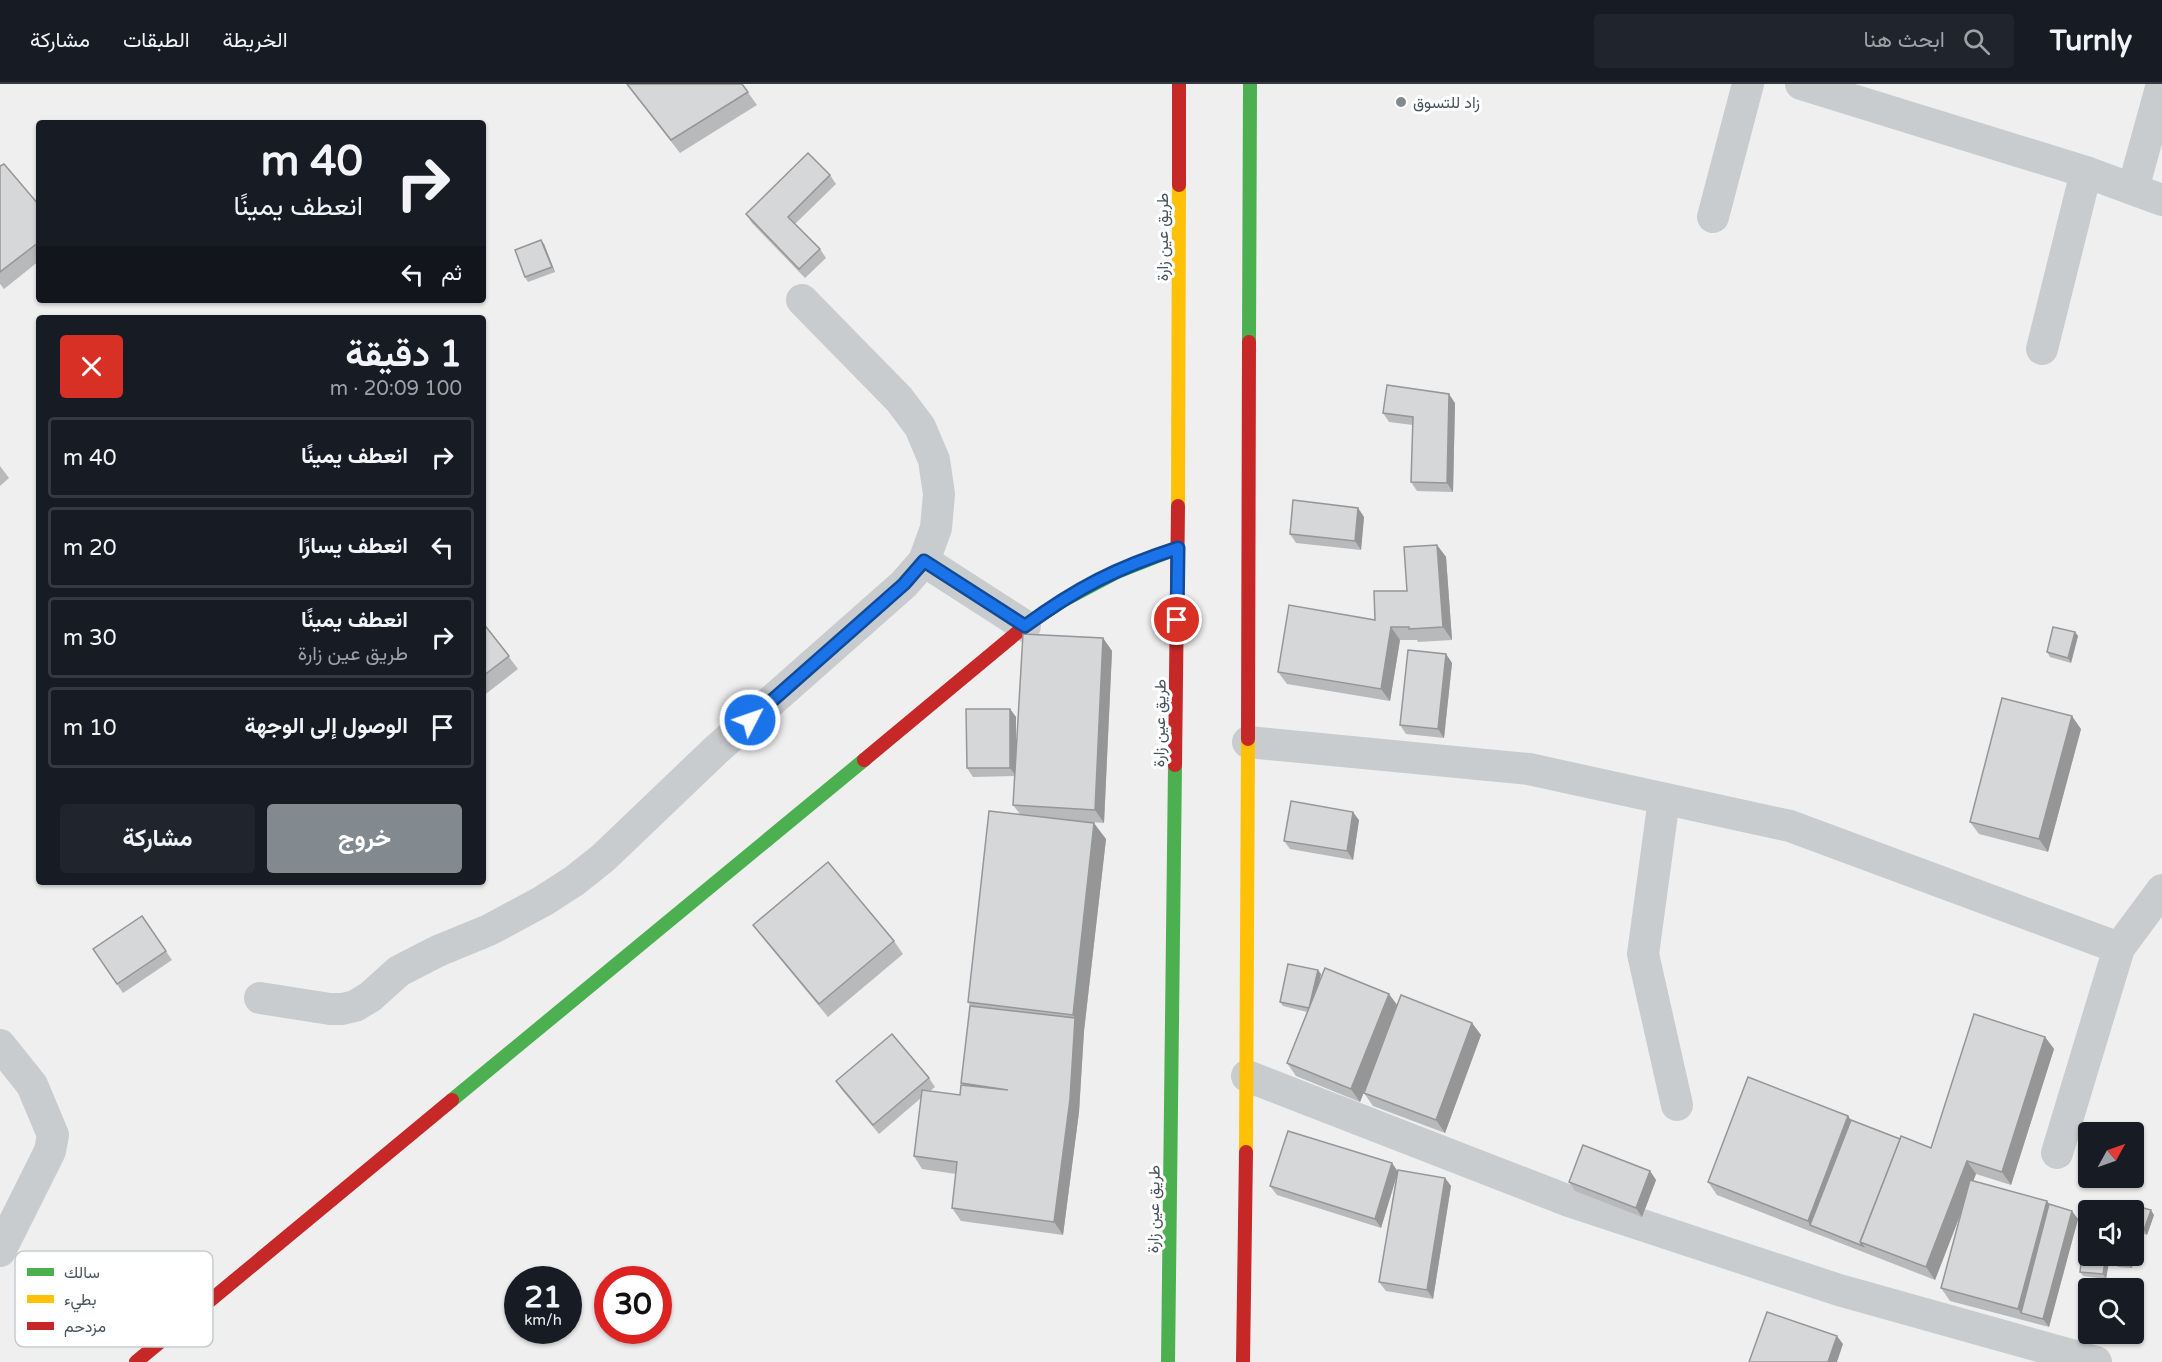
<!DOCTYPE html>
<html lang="ar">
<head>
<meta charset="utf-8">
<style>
  :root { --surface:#171b24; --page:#20242c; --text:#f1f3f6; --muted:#9ea1a6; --line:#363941; --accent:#828a8f }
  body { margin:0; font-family:"Varela Round",Vazirmatn,sans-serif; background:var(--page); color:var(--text); direction:rtl; height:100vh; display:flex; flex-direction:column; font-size:22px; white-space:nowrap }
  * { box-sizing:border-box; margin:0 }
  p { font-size:20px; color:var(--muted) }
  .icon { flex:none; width:33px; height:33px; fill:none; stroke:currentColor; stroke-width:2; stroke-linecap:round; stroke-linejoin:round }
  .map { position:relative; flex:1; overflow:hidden; direction:ltr }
  .details { position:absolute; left:36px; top:231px; width:450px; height:570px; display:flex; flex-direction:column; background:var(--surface); border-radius:6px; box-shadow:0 2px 4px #0004; direction:rtl }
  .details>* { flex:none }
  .hud { position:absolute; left:36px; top:36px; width:450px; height:183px; border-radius:6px; box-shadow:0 2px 4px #0004; direction:rtl; background:#171b24; color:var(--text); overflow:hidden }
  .needle { width:39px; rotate:50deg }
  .fabs { position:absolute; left:2078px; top:1038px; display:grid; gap:12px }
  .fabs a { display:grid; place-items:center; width:66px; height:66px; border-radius:6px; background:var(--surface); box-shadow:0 2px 4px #0004; font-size:30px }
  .speed { position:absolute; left:504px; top:1182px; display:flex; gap:12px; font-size:30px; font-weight:700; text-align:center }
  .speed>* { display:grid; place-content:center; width:78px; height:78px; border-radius:50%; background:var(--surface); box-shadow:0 2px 4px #0004; line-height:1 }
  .speed small { font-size:15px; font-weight:400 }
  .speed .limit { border:9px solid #d22; background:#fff; color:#111 }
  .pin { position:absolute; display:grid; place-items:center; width:51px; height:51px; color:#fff; margin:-26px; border:3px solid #fff; border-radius:50%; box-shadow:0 2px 6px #0007 }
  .me { position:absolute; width:66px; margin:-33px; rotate:49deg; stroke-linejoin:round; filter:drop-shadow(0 0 4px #0008) }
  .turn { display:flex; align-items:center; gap:21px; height:126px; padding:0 24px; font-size:27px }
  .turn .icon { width:78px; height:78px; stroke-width:2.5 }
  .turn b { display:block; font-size:42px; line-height:51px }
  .then { display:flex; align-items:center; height:57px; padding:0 24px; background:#0003; gap:12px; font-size:22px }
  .round { display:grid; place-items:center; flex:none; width:63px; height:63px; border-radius:6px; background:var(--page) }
  .summary { display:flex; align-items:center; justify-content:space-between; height:102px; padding:0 24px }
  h1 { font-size:36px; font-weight:700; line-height:45px }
  .cta { display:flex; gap:12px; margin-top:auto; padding:12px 24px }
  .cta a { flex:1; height:69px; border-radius:6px; background:var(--accent); color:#fff; font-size:24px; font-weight:700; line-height:69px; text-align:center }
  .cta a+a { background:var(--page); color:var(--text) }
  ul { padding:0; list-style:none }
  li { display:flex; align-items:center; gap:18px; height:81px; margin:0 12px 9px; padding:0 12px; border:3px solid var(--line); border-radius:6px }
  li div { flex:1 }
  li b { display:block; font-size:22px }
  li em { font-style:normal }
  header { display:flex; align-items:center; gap:36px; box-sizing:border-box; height:84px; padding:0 30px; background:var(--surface); border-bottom:2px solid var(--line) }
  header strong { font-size:28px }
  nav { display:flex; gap:33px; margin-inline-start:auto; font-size:21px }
  .search { width:420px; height:54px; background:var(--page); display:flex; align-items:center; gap:15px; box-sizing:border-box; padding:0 21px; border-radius:6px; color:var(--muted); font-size:22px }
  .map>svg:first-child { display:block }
</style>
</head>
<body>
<header>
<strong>Turnly</strong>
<div class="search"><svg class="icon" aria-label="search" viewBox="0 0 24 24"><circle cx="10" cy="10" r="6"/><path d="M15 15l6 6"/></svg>ابحث هنا</div>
<nav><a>الخريطة</a><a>الطبقات</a><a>مشاركة</a></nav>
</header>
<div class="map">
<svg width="2162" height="1278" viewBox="0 0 2162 1278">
  <rect width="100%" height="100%" fill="#f0efef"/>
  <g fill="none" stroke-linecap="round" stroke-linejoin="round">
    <g stroke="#c9ccce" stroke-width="32">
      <path d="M1801,0L2086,88L2162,116"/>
      <path d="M2133,105L2162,0"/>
      <path d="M1713,133L1748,0"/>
      <path d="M2042,265L2086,88"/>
      <path d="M924,477L1025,542"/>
      <path d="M1248,658L1529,685L1790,742L2119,864L2162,806"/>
      <path d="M1664,715L1643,870L1677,1021"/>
      <path d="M260,914L330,925H342L355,922L370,913L399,887L438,867L489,846L543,817L574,797L603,774L716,666L904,500L924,477L936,444L939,410L934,376L920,343L899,315L802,216"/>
      <path d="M0,961L32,1001L53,1051L50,1067L0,1167"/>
      <path d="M1247,992L1569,1117L1839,1206L2096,1278"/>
      <path d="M2057,1069L2119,864"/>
    </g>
    <g stroke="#4caf50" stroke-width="14">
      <path d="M1249,258L1250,0"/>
      <path d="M1062,517L1117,488L1178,464"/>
      <path d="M452,1016L864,676"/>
      <path d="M1168,1278L1175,681"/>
    </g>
    <g stroke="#ffc107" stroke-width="14">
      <path d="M1178,422L1179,101"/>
      <path d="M1246,1068L1248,655"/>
    </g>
    <g stroke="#c62828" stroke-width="14">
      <path d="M1179,101V0"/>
      <path d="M1248,655L1249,258"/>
      <path d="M864,676L1025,542L1062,517"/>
      <path d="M1175,681L1178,422"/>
      <path d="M136,1278L452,1016"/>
      <path d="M1243,1278L1246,1068"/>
    </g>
  </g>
  <g fill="#b8b9ba">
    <path d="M626,0H742L757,21L680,69Z"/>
    <path d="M0,82L39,121V177L4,205L0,200Z"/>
    <path d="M830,91L836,100L795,140L820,165L826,174L805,194L752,139L746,130Z"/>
    <path d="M544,160L555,188L528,198L525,193Z"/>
    <path d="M1455,319L1453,408L1417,407L1411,398L1413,341L1389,338L1383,329Z"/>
    <path d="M0,382L9,394L0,402Z"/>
    <path d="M1358,424L1364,433L1361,466L1296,459L1290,450Z"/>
    <path d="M1437,461L1446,473L1452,556L1418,558L1417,556H1400L1390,617L1287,600L1278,588L1375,536L1407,507Z"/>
    <path d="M483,539L518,585L483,612Z"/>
    <path d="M2075,548L2078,552L2071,579L2050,573L2047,568Z"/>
    <path d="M1103,554L1112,567L1104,739L1077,737L1106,755L1084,947L1079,1028L1063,1151L961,1137L952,1124L956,1090L922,1085L914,1072L921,1014L879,1050L842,1006L836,997L929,994L935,1003L930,1007L960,1011L963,1001L961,999L970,922L968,918L1020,730L1013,721L1015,692L973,693L967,684L1010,625L1016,633V673Z"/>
    <path d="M1446,570L1452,579L1444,654L1406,650L1400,641Z"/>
    <path d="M2081,645L2048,768L1979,750L1970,738Z"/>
    <path d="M1359,736L1353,776L1290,765L1284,757Z"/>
    <path d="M142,832L172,876L123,909L93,865Z"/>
    <path d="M753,841L894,857L903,870L828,933L762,853Z"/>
    <path d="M1321,890L1318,900L1398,922L1472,939L1481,951L1445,1049L1373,1022L1364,1009L1381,964L1360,1018L1296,992L1287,979L1307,928L1283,922L1280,918Z"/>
    <path d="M2045,953L2054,965L2011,1101L1976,1090L1973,1097L2049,1120L2078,1135L2049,1243L1950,1217L1941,1204L1961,1129L1935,1196L1717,1111L1708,1098L1848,1032L1851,1036L1900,1055L1931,1064Z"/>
    <path d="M1392,1079L1398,1088L1445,1094L1451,1102L1433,1215L1386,1207L1379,1198L1397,1089L1381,1144L1277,1111L1270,1102Z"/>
    <path d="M1650,1087L1656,1096L1642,1133L1575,1107L1569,1098Z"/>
    <path d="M2133,1126L2154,1131L2147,1151L2133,1146Z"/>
    <path d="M2133,1153L2135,1155L2132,1184L2118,1183L2115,1179L2133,1172Z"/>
    <path d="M2110,1172L2106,1195L2083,1192L2080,1188Z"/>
  </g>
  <g fill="#969697">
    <path d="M541,156L544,160L555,188L552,183Z"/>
    <path d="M1449,310L1455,319L1453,408L1447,399Z"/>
    <path d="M1358,424L1364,433L1361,466L1355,457Z"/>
    <path d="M1437,461L1446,473L1452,556L1443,543Z"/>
    <path d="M1391,543L1400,556L1390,617L1381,605Z"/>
    <path d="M2075,548L2078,552L2071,579L2068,574Z"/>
    <path d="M1103,554L1112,567L1104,739L1095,726Z"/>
    <path d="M1446,570L1452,579L1444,654L1438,645Z"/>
    <path d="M1010,625L1016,633V692L1010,684Z"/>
    <path d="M2072,632L2081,645L2048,768L2039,755Z"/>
    <path d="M1353,728L1359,736L1353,776L1347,767Z"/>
    <path d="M1094,739L1106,755L1084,947L1079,1028L1063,1151L1054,1138L1075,934L1073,931Z"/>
    <path d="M1318,886L1321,890L1312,929L1309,924Z"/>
    <path d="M1389,910L1398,922L1360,1018L1351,1005Z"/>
    <path d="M1472,939L1481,951L1445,1049L1436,1036Z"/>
    <path d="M2045,953L2054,965L2011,1101L2002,1088Z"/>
    <path d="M1848,1032L1857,1044L1810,1141L1808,1137Z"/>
    <path d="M1967,1077L1976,1090L1935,1196L1926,1183Z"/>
    <path d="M1392,1079L1398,1088L1381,1144L1375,1135Z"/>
    <path d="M1650,1087L1656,1096L1642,1133L1636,1124Z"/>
    <path d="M1445,1094L1451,1102L1433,1215L1427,1206Z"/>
    <path d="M2047,1117L2056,1129L2021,1229L2018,1225Z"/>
    <path d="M2151,1126L2154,1131L2147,1151L2144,1146Z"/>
    <path d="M2072,1127L2078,1135L2049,1243L2043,1235Z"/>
    <path d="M2133,1153L2135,1155L2132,1184L2129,1180L2130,1172H2133Z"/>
    <path d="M2106,1172H2110L2106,1195L2103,1190Z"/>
    <path d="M1837,1252L1843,1260L1837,1278H1828Z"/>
  </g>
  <g fill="#d6d7d8" stroke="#969697" stroke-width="1.5">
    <path d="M627,0H742L748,8L671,56Z"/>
    <path d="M808,69L830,91L788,133L820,165L799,185L746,130Z"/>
    <path d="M4,80L39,121V158L0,188V82Z"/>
    <path d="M541,156L552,183L525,193L515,166Z"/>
    <path d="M1387,301L1449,310L1447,399L1411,398L1413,333L1383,329Z"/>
    <path d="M1293,416L1358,424L1355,457L1290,450Z"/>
    <path d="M1437,461L1443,543L1409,545V543H1391L1381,605L1278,588L1289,521L1375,536L1374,507H1407L1404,463Z"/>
    <path d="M483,539L509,572L483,592Z"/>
    <path d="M2053,543L2075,548L2068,574L2047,568Z"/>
    <path d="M1023,550L1103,554L1095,726L1013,721Z"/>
    <path d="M1408,566L1446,570L1438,645L1400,641Z"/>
    <path d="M2002,614L2072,632L2039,755L1970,738Z"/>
    <path d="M966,625H1010V684H967Z"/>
    <path d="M1291,717L1353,728L1347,767L1284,757Z"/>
    <path d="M989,727L1094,739L1073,931L968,918Z"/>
    <path d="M828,778L894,857L819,920L753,841Z"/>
    <path d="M142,832L166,867L117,900L93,865Z"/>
    <path d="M1288,880L1318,886L1309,924L1280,918Z"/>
    <path d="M1325,884L1389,910L1351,1005L1287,979Z"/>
    <path d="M1401,911L1472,939L1436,1036L1364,1009Z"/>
    <path d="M970,922L1075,934L1070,1015L1054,1138L952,1124L957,1078L914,1072L922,1006L960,1011L961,1001L1008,1006L961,999Z"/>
    <path d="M1974,930L2045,953L2002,1088L1967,1077L1926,1183L1860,1158L1901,1052L1931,1064Z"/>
    <path d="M892,950L929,994L873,1041L836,997Z"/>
    <path d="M1748,993L1848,1032L1808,1137L1708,1098Z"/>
    <path d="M1851,1036L1900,1055L1860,1158L1863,1162L1810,1141Z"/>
    <path d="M1288,1047L1392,1079L1375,1135L1270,1102Z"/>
    <path d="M1583,1061L1650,1087L1636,1124L1569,1098Z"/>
    <path d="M1398,1086L1445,1094L1427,1206L1379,1198Z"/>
    <path d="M1970,1096L2047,1117L2018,1225L1941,1204Z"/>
    <path d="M2049,1120L2072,1127L2043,1235L2021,1229Z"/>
    <path d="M2128,1120L2151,1126L2144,1146L2133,1143V1126H2126Z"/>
    <path d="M2084,1154H2088V1172H2106L2103,1190L2080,1188Z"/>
    <path d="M2115,1172H2130L2129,1180L2115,1179Z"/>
    <path d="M1767,1228L1837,1252L1828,1278H1749Z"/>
  </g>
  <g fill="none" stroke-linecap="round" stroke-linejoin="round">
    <defs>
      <path id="route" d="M750,636L904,500L924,477L1025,542C1077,504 1116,484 1178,464L1177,536"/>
    </defs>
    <use href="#route" stroke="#114b97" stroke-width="15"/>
    <use href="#route" stroke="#1a73e8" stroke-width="10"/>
  </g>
  <circle fill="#828a8f" stroke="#fff" stroke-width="2" cx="1401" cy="18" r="6"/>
  <g text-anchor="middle" stroke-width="6" stroke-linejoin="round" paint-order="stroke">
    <g font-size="16" fill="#46535c" stroke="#fff" text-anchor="start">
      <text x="1413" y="24">زاد للتسوق</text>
    </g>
    <g font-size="16" fill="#46535c" stroke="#fff">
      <text transform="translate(1162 153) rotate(-90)" y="6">طريق عين زارة</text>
      <text transform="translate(1159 639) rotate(-89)" y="6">طريق عين زارة</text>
      <text transform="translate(1153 1125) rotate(-89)" y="6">طريق عين زارة</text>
    </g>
  </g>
  <rect x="15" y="1167" width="198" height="96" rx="9" fill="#fff" stroke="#c8cbce" stroke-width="1.5"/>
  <rect x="27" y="1184" width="27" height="8" fill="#4caf50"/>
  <rect x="27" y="1211" width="27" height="8" fill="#ffc107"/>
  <rect x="27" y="1238" width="27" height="8" fill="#c62828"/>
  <g font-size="16" fill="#46535c">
    <text x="64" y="1194">سالك</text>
    <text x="64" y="1221">بطيء</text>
    <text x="64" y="1248">مزدحم</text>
  </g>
</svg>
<div class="fabs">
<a><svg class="needle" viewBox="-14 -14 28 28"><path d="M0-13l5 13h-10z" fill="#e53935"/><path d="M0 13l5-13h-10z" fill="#9ea1a6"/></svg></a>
<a><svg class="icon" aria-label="sound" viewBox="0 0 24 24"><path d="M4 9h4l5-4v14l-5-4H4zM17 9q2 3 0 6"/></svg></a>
<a><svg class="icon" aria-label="search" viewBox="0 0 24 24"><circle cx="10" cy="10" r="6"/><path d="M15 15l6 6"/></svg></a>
</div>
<div class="speed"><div>21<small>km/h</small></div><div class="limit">30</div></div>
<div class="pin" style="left:1177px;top:536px;background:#d93025"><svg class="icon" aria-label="arrive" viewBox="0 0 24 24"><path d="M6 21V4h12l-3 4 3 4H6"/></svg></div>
<svg class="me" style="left:750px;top:636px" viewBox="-20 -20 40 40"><circle r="17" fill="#1a73e8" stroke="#fff" stroke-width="3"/><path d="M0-11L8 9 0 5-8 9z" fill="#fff"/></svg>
<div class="hud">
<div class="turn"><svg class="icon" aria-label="right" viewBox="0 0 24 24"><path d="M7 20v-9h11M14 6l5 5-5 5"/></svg><div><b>40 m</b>انعطف يمينًا</div></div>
<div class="then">ثم<svg class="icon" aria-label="left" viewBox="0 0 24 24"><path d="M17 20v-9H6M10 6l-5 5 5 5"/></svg></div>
</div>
<section class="details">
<div class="summary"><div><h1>1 دقيقة</h1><p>100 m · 20:09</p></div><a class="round" style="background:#d93025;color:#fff"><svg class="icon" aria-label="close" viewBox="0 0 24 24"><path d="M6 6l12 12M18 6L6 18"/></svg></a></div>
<ul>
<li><svg class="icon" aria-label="right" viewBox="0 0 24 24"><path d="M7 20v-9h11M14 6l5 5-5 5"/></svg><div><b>انعطف يمينًا</b></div><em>40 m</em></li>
<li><svg class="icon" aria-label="left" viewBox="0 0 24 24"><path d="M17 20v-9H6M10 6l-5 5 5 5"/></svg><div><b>انعطف يسارًا</b></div><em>20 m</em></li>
<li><svg class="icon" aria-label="right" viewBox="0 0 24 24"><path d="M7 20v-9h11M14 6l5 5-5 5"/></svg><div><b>انعطف يمينًا</b><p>طريق عين زارة</p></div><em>30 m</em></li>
<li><svg class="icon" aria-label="arrive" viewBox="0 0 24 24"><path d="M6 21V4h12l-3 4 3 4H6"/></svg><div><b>الوصول إلى الوجهة</b></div><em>10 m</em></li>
</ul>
<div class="cta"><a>خروج</a><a>مشاركة</a></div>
</section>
</div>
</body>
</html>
